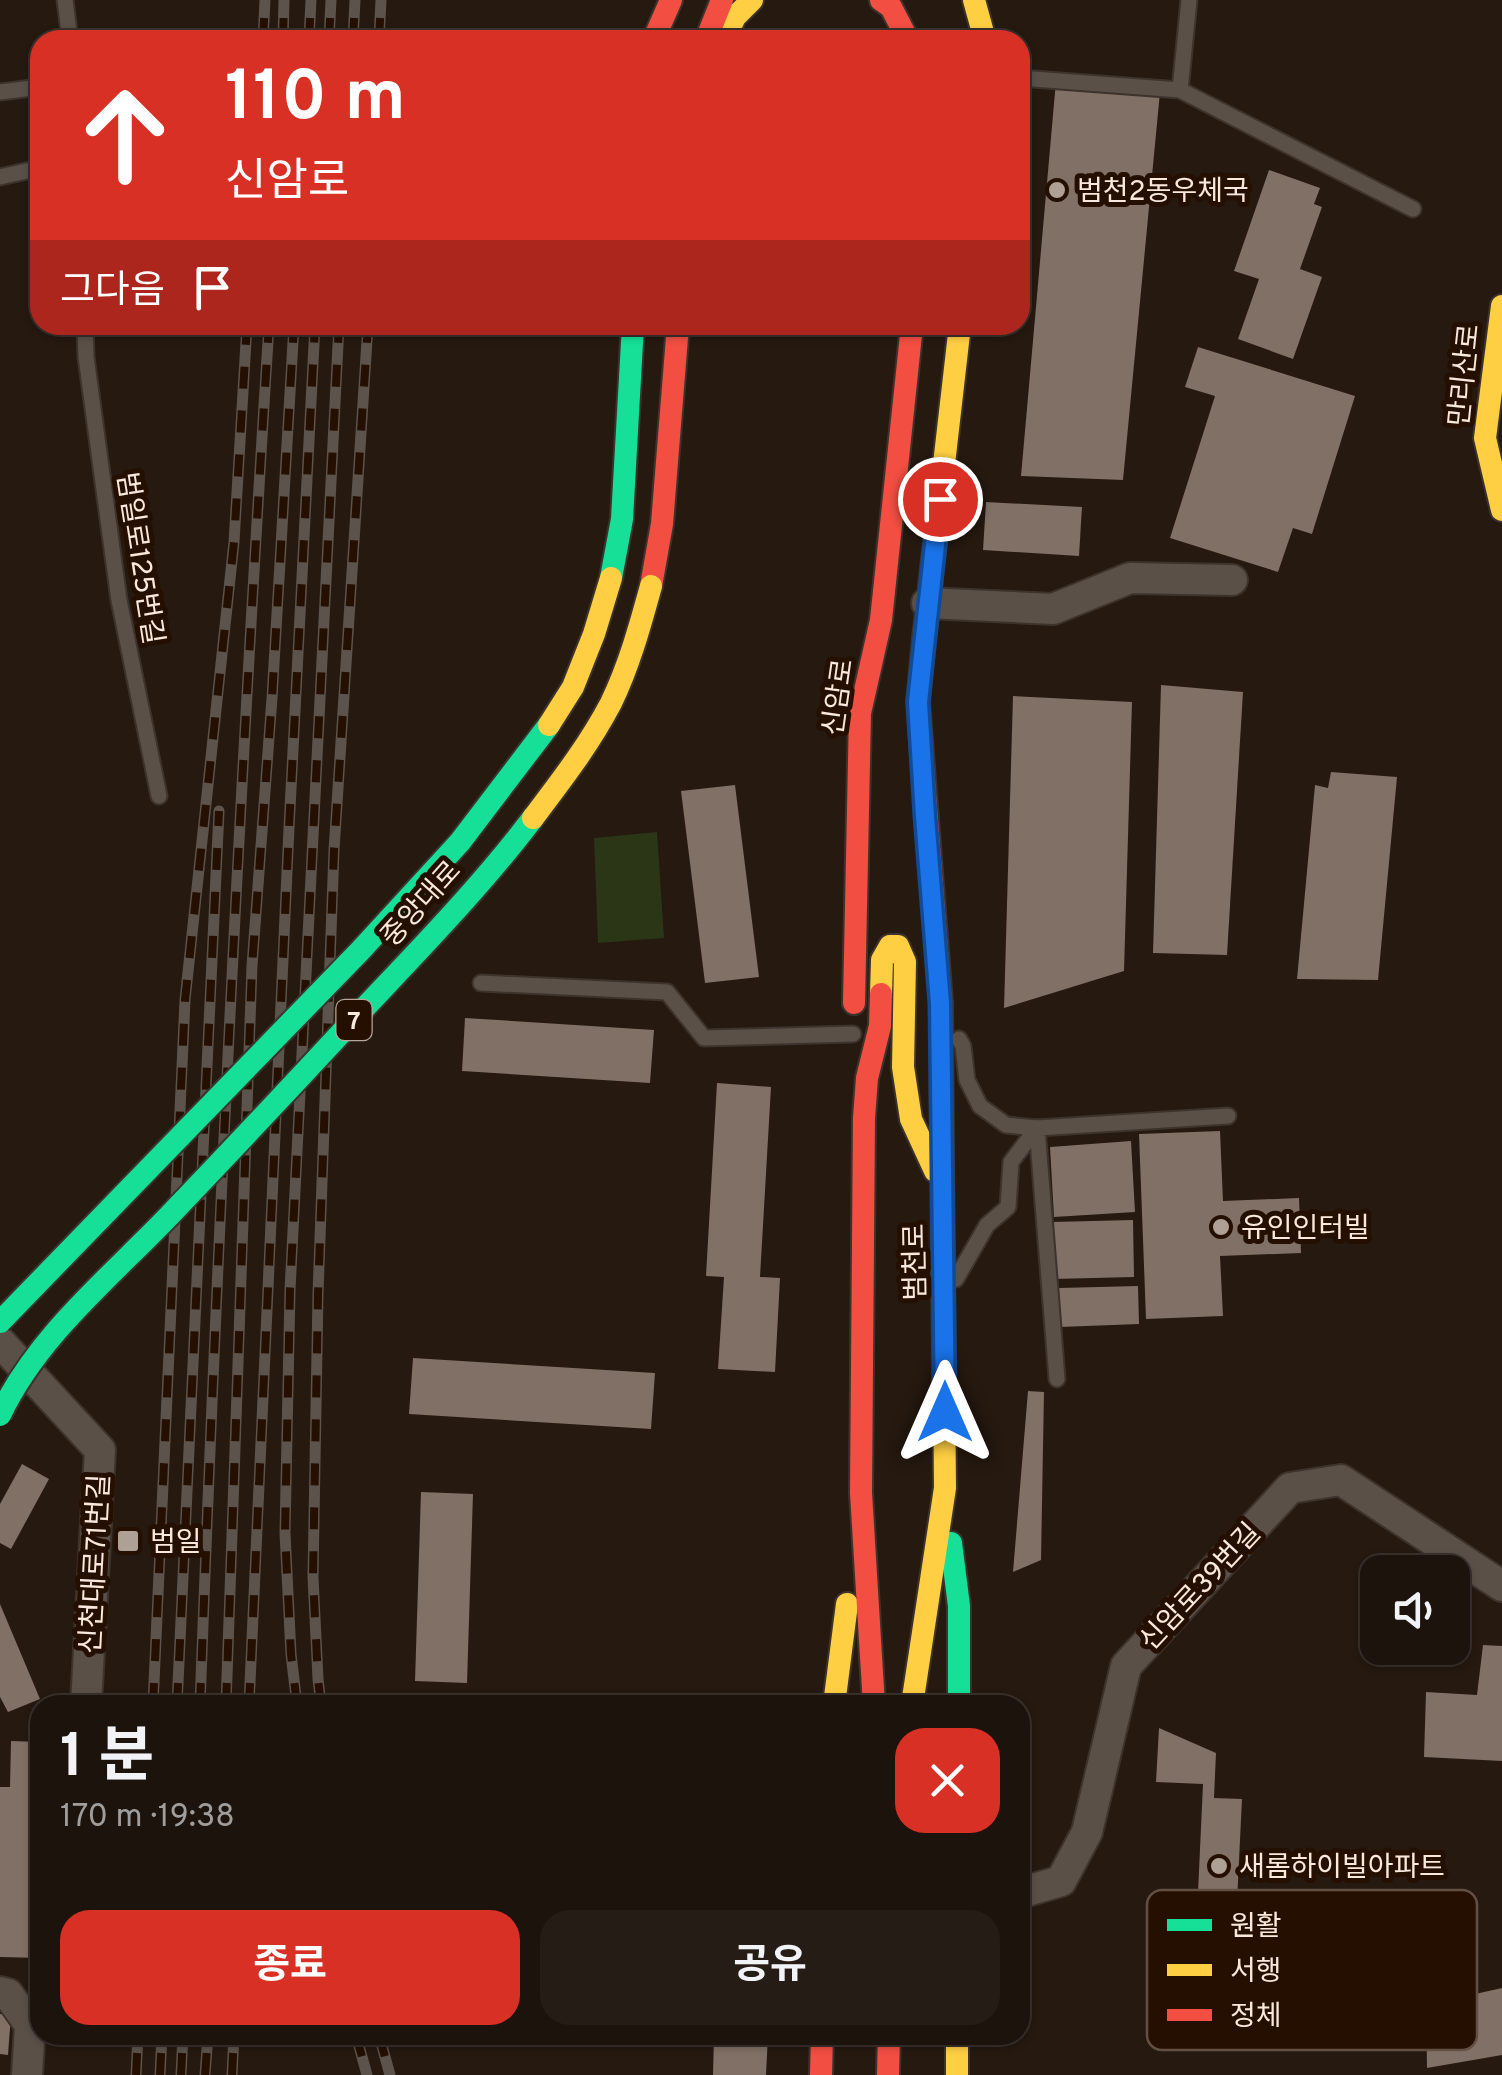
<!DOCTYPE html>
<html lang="ko">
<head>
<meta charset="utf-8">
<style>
  :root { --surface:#1c130c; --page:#251c15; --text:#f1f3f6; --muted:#a09e9d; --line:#3a322d; --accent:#d93025 }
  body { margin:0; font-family:Overpass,"Noto Sans KR",sans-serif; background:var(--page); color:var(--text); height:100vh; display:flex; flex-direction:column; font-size:38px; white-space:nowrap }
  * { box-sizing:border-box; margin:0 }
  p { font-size:32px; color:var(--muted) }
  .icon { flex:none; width:55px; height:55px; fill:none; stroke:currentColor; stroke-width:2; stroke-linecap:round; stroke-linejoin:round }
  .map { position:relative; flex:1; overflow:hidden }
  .side { position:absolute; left:30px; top:1695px; width:1000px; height:350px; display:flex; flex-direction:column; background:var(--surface); border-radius:30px; box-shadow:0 2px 8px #0004,0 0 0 2px var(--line) }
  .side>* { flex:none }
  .hud { position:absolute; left:30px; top:30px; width:1000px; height:305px; border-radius:30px; box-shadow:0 2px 8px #0004,0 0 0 2px var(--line); background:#d93025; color:#fff; overflow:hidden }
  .fabs { position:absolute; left:1360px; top:1555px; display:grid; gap:20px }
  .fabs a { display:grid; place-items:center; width:110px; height:110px; border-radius:20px; background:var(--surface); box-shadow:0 2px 8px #0004,0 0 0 2px var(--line); font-size:50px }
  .pin { position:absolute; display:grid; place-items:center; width:85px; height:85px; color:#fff; margin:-42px; border:5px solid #fff; border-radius:50%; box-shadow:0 2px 10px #0007 }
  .me { position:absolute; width:110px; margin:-55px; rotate:0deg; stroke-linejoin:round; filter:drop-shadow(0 0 8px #0008) }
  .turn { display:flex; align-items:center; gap:35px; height:210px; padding:0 30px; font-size:45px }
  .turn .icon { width:130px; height:130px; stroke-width:2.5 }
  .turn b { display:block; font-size:70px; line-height:85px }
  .then { display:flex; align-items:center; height:95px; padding:0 30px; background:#0003; gap:20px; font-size:38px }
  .round { display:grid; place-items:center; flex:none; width:105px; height:105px; border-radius:30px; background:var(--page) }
  .overview { display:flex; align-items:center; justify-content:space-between; height:170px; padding:0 30px }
  h1 { font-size:60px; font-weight:700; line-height:75px }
  .button { display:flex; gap:20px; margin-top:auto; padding:20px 30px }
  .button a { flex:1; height:115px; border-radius:30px; background:var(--accent); color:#fff; font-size:40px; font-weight:700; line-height:115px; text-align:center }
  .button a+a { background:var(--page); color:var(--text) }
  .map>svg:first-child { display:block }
</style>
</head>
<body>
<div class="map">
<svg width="1502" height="2075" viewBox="0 0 1502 2075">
  <rect width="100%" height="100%" fill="#251910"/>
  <path fill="#2b3617" d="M657,832L664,938L598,943L594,838Z"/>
  <g fill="#807065">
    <path d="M1056,81L1160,92L1123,480L1021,476Z"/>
    <path d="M1269,170L1320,188L1314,204L1322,207L1300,269L1322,277L1293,359L1238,339L1259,279L1234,271Z"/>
    <path d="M1198,347L1355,396L1312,534L1293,528L1278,572L1170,538L1215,396L1185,387Z"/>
    <path d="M986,502L1082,507L1079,556L983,550Z"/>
    <path d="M1161,685L1243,692L1227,955L1153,953Z"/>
    <path d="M1013,696L1132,702L1124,971L1004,1008Z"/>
    <path d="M1331,772L1397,777L1378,980L1297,979L1315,785L1328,788Z"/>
    <path d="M735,785L759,977L705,983L681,791Z"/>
    <path d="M465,1018L654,1030L650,1083L462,1071Z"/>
    <path d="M717,1083L771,1087L760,1277L780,1278L775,1372L718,1369L724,1277L706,1276Z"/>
    <path d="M1220,1131L1223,1201L1299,1198L1301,1253L1220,1256L1223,1316L1146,1319L1139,1134Z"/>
    <path d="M1131,1141L1135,1212L1054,1217L1050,1147Z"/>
    <path d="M1133,1220L1134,1277L1053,1279L1052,1222Z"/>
    <path d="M1138,1286L1139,1324L1060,1327L1059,1288Z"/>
    <path d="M413,1358L655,1373L651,1429L409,1414Z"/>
    <path d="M1028,1391L1044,1392L1041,1560L1013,1572Z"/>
    <path d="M22,1464L49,1479L11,1549L0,1543V1504Z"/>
    <path d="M421,1492L473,1494L467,1683L415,1681Z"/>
    <path d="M0,1604L40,1699L8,1712L0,1697Z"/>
    <path d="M1483,1645L1502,1646V1761L1424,1757L1426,1692L1477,1695Z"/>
    <path d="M1159,1728L1216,1753L1214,1798L1242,1799L1233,1984H1368L1369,1932L1418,1943L1416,1997L1363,1995L1355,2041L1262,2037L1263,2004L1193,2001L1203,1784L1156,1782Z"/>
    <path d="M11,1741L40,1742V1958L0,1957V1787H10Z"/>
    <path d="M1502,1988V2055L1427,2068L1426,2005Z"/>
    <path d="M0,2014L11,2015L8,2055L0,2054Z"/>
    <path d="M714,2035H768L766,2075H713Z"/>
  </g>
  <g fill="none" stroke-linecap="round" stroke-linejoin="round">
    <defs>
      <g id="lane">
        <path d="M65,0L70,40"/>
        <path d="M1020,78L1180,90L1413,209"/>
        <path d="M1180,90L1189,0"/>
        <path d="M0,92L40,87"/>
        <path d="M0,177L40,168"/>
        <path d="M85,325L86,357L119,600L159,796"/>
        <path d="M481,983L667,992L704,1038L853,1034"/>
        <path d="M956,1279L987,1225L1008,1207L1011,1162L1037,1128L1006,1125L980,1106L967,1080L963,1046L959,1039"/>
        <path d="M1057,1379L1037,1128L1228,1116"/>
      </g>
      <g id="street">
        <path d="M927,603L1053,609L1130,578L1232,580"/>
        <path d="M0,1342L100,1450L86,1705"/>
        <path d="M1020,1893L1061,1881L1087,1832L1126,1666L1290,1488L1341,1480L1502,1586"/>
        <path d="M0,1992L8,1994L30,2025"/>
        <path d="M27,2075L30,2025L40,2010"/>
      </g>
      <g id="fast">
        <path d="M611,578L622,519L633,325"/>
        <path d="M951,1543L959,1606V1705"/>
      </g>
      <g id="slow">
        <path d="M974,0L985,40"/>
        <path d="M724,40L735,17L752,0"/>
        <path d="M1502,306L1485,438L1502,510"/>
        <path d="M924,638L960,325"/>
        <path d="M881,994L882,960L890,946H898L905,962L903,1067L911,1119L935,1171"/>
        <path d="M834,1705L847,1604"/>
        <path d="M912,1705L945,1488L942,1152"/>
        <path d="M957,2035V2075"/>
      </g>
      <g id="jam">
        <path d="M881,0L891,7L908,40"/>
        <path d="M656,40L657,32L671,0"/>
        <path d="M706,40L722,0"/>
        <path d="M651,586L662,524L678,325"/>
        <path d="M924,638L918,702L941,1003L942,1152"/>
        <path d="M854,1003L860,713L881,620L912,325"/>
        <path d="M874,1705L861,1493L864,1118L867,1078L880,1026L881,994"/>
        <path d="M821,2075L822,2035"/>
        <path d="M888,2075L889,2035"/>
      </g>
    </defs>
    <use href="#lane" stroke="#3c332d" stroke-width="19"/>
    <use href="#street" stroke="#3c332d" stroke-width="34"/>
    <use href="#fast" stroke="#3c332d" stroke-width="26"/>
    <use href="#slow" stroke="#3c332d" stroke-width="26"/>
    <use href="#jam" stroke="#3c332d" stroke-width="26"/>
    <use href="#lane" stroke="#5a5048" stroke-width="15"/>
    <use href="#street" stroke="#5a5048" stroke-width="30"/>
    <use href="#fast" stroke="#16e098" stroke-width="22"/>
    <use href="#slow" stroke="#ffcf43" stroke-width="22"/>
    <use href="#jam" stroke="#f24e42" stroke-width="22"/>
    <defs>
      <g id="rail">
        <path d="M263,40L265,0"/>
        <path d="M283,40L284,0"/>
        <path d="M309,40L311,0"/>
        <path d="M329,40L331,0"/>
        <path d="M353,40L355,0"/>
        <path d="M379,40L381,0"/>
        <path d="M153,1705L185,1000L234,542L247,325"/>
        <path d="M177,1705L219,811"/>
        <path d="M200,1705C217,1245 240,785 269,325"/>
        <path d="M226,1705L252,966L272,698L294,325"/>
        <path d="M249,1705L289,828L315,325"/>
        <path d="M297,1705L291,1654L285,1533L290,1290L339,325"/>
        <path d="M321,1705L318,1679L313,1577L318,1294L334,850L368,325"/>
        <path d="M356,2035L367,2075"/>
        <path d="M379,2035L390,2075"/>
        <path d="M136,2075L138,2035"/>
        <path d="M160,2075L162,2035"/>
        <path d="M181,2075L183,2035"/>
        <path d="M205,2075L208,2035"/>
        <path d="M232,2075L234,2035"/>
      </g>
    </defs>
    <use href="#rail" stroke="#5b534c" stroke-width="11"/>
    <use href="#rail" stroke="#240f01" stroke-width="8" stroke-dasharray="22" stroke-linecap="butt"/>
    <defs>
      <g id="fast-bridge">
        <path d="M0,1322L360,951L460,842L549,725"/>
        <path d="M0,1415C37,1337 108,1279 167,1218C230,1152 293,1085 355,1018C416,953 479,889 533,818"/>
      </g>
      <g id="slow-bridge">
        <path d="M549,725L573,687L594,634L611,578"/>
        <path d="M533,818C561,781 589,745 611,703C629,666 640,626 651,586"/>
      </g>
    </defs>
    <use href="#fast-bridge" stroke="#3c332d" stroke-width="26" stroke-linecap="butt"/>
    <use href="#slow-bridge" stroke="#3c332d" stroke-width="26" stroke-linecap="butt"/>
    <use href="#fast-bridge" stroke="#16e098" stroke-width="22"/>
    <use href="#slow-bridge" stroke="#ffcf43" stroke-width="22"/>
  </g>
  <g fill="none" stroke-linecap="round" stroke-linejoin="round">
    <defs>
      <path id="route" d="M940,499L918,702L925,816L940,1003L945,1412"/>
    </defs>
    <use href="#route" stroke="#114b97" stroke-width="25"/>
    <use href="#route" stroke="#1a73e8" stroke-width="18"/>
  </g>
  <g fill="#aea095" stroke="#240f01" stroke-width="4">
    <circle cx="1057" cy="190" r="10"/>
    <circle cx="1221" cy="1227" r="10"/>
    <rect x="116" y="1529" width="24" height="24" rx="5"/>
    <circle cx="1219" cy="1866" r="10"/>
  </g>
  <g text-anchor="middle" stroke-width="10" stroke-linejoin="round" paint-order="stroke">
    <rect fill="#240f01" stroke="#b8a79b" stroke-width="2.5" x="336.5" y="1000" width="35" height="40" rx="8"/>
    <g font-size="25" font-weight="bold" fill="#f8e8dd">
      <text x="354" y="1029">7</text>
    </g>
    <g font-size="28" fill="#f8e8dd" stroke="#240f01" text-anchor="start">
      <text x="1077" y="200">범천2동우체국</text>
      <text x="1241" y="1237">유인인터빌</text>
      <text x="150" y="1551">범일</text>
      <text x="1239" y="1876">새롬하이빌아파트</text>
    </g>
    <g font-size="28" fill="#f8e8dd" stroke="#240f01">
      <text transform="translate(1463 375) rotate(-84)" y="10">만리산로</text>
      <text transform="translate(141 558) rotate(81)" y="10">범일로125번길</text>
      <text transform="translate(837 697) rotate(-82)" y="10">신암로</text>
      <text transform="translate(420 903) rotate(-48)" y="10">중앙대로</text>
      <text transform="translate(914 1262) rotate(-91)" y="10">범천로</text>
      <text transform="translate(94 1564) rotate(-87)" y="10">신천대로71번길</text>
      <text transform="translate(1199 1586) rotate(-47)" y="10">신암로39번길</text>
    </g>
  </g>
  <rect x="1147" y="1890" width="330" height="160" rx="15" fill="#240f01" stroke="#645043" stroke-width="2.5"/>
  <rect x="1167" y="1919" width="45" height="12" fill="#16e098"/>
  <rect x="1167" y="1964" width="45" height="12" fill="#ffcf43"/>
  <rect x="1167" y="2009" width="45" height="12" fill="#f24e42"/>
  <g font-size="28" fill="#f8e8dd">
    <text x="1230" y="1935">원활</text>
    <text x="1230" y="1980">서행</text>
    <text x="1230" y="2025">정체</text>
  </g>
</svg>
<div class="fabs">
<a><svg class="icon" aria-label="sound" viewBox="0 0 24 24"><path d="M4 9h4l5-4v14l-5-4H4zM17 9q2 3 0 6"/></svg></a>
</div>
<div class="pin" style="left:940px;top:499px;background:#d93025"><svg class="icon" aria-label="arrive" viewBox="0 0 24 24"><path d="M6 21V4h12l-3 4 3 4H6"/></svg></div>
<svg class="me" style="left:945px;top:1412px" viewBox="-20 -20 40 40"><path d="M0-17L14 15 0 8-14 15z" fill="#1a73e8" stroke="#fff" stroke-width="4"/></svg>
<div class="hud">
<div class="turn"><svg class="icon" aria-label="ahead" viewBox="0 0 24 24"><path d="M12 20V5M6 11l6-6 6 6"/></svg><div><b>110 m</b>신암로</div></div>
<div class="then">그다음<svg class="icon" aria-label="arrive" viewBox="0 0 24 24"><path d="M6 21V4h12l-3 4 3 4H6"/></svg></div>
</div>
<section class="side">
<div class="overview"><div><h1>1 분</h1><p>170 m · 19:38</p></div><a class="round" style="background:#d93025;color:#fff"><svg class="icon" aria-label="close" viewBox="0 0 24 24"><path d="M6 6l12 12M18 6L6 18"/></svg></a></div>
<div class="button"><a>종료</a><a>공유</a></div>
</section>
</div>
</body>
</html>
